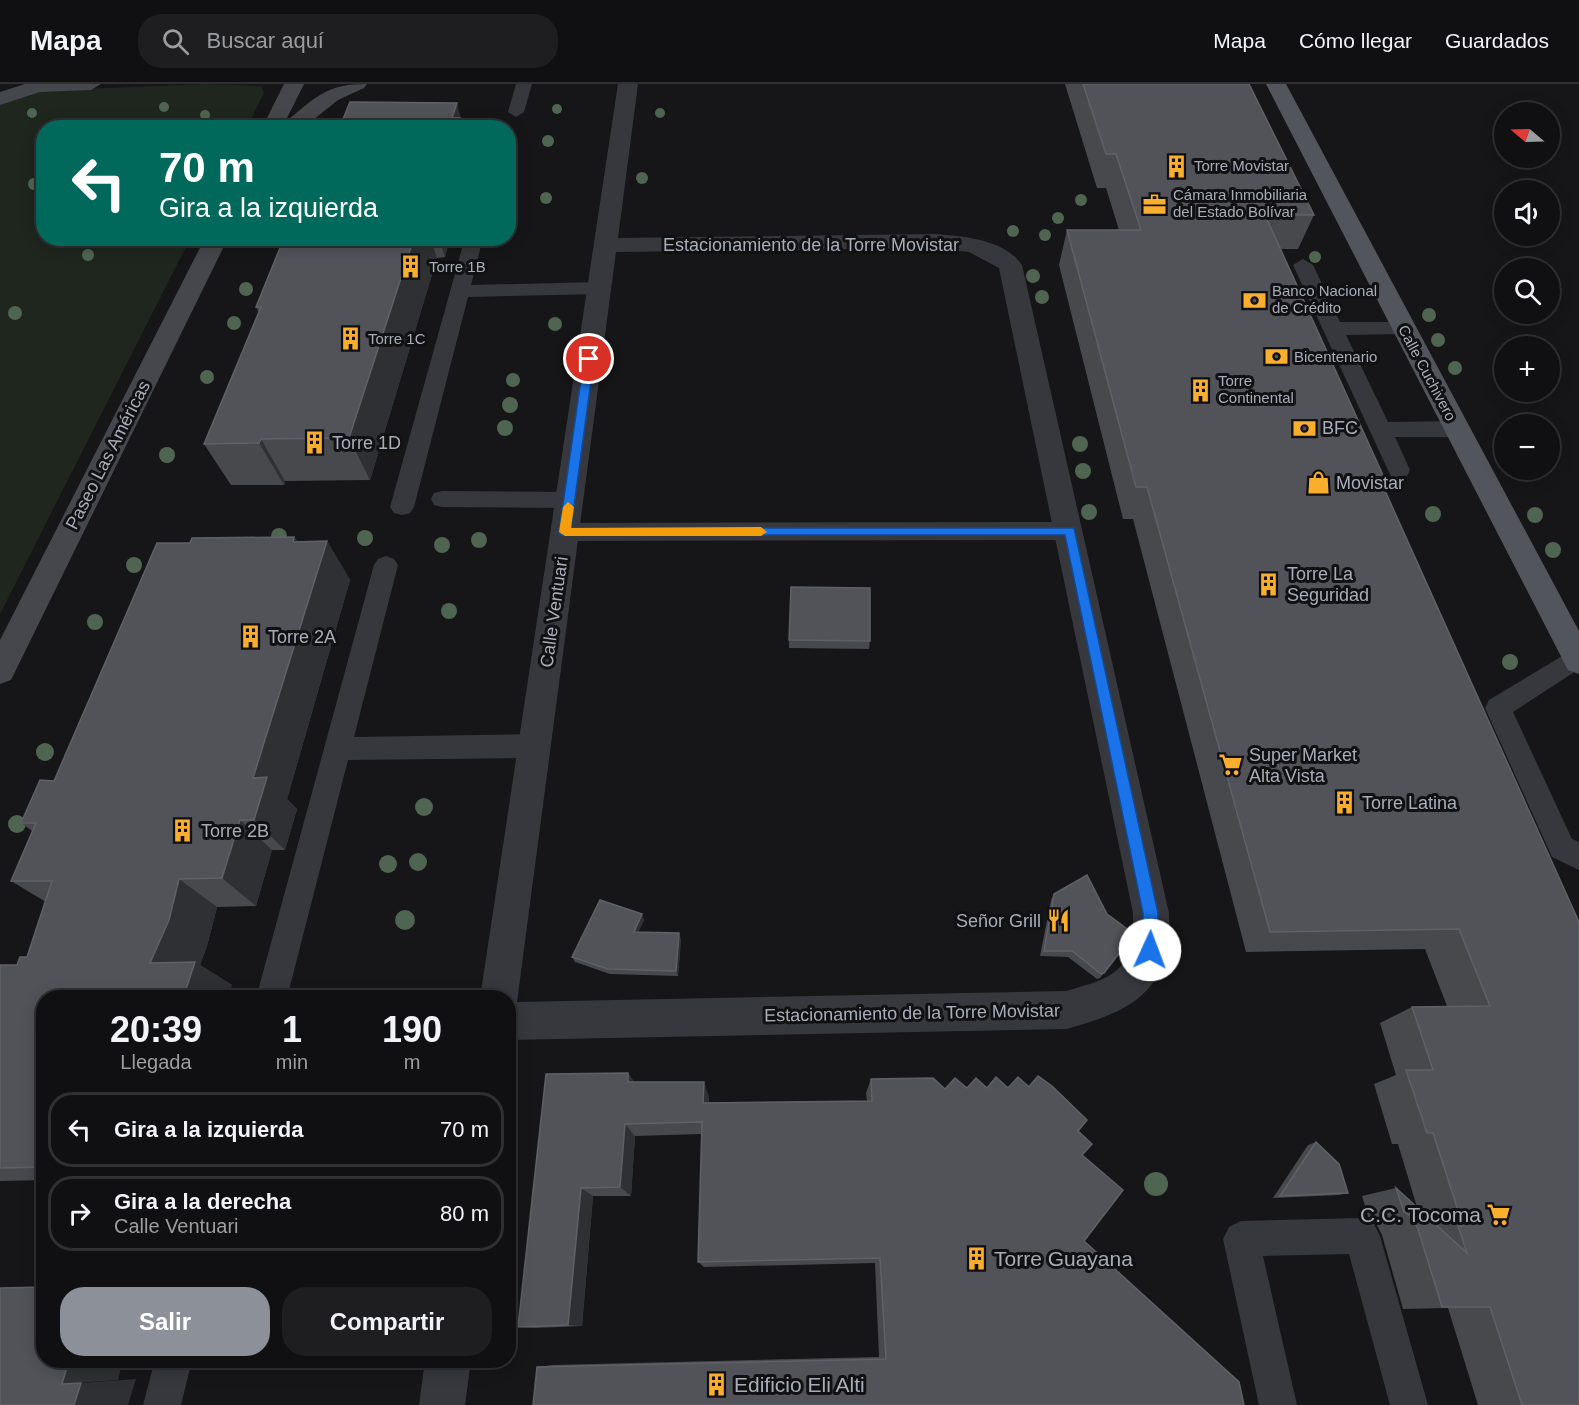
<!DOCTYPE html>
<html lang="es">
<head>
<meta charset="utf-8">
<style>
  :root { --surface:#101012; --page:#1e1e20; --text:#f1f3f6; --muted:#9c9d9f; --line:#303032; --accent:#8c9099 }
  body { margin:0; font-family:Helvetica,sans-serif; background:var(--page); color:var(--text); height:100vh; display:flex; flex-direction:column; font-size:22px; white-space:nowrap }
  * { box-sizing:border-box; margin:0 }
  p { font-size:20px; color:var(--muted) }
  .icon { flex:none; width:33px; height:33px; fill:none; stroke:currentColor; stroke-width:2; stroke-linecap:round; stroke-linejoin:round }
  .map { position:relative; flex:1; overflow:hidden }
  .details { position:absolute; left:36px; top:906px; width:480px; height:378px; display:flex; flex-direction:column; background:var(--surface); border-radius:24px; box-shadow:0 3px 15px #0003,0 0 0 2px var(--line) }
  .details>* { flex:none }
  .banner { position:absolute; left:36px; top:36px; width:480px; height:126px; border-radius:24px; box-shadow:0 3px 15px #0003,0 0 0 2px var(--line); background:#00695c; color:#fff; overflow:hidden }
  .needle { width:39px; rotate:289deg }
  .tools { position:absolute; left:1494px; top:18px; display:grid; gap:12px }
  .tools a { display:grid; place-items:center; width:66px; height:66px; border-radius:50%; background:var(--surface); box-shadow:0 3px 15px #0003,0 0 0 2px var(--line); font-size:30px }
  .pin { position:absolute; display:grid; place-items:center; width:51px; height:51px; color:#fff; margin:-26px; border:3px solid #fff; border-radius:50%; box-shadow:0 2px 6px #0007 }
  .me { position:absolute; width:66px; margin:-33px; rotate:2deg; stroke-linejoin:round; filter:drop-shadow(0 0 4px #0008) }
  .turn { display:flex; align-items:center; gap:21px; height:126px; padding:0 24px; font-size:27px }
  .turn .icon { width:78px; height:78px; stroke-width:2.5 }
  .turn b { display:block; font-size:42px; line-height:51px }
  .eta { display:flex; justify-content:space-evenly; align-items:center; height:102px; text-align:center }
  .eta b { font-size:36px; font-weight:700; line-height:42px }
  .cta { display:flex; gap:12px; margin-top:auto; padding:12px 24px }
  .cta a { flex:1; height:69px; border-radius:24px; background:var(--accent); color:#fff; font-size:24px; font-weight:700; line-height:69px; text-align:center }
  .cta a+a { background:var(--page); color:var(--text) }
  ul { padding:0; list-style:none }
  li { display:flex; align-items:center; gap:18px; height:75px; margin:0 12px 9px; padding:0 12px; border:3px solid var(--line); border-radius:24px }
  li div { flex:1 }
  li b { display:block; font-size:22px }
  li em { font-style:normal }
  header { display:flex; align-items:center; gap:36px; box-sizing:border-box; height:84px; padding:0 30px; background:var(--surface); border-bottom:2px solid var(--line) }
  header strong { font-size:28px }
  nav { display:flex; gap:33px; margin-inline-start:auto; font-size:21px }
  .search { width:420px; height:54px; background:var(--page); display:flex; align-items:center; gap:15px; box-sizing:border-box; padding:0 21px; border-radius:24px; color:var(--muted); font-size:22px }
  .map>svg:first-child { display:block }
</style>
</head>
<body>
<header>
<strong>Mapa</strong>
<div class="search"><svg class="icon" aria-label="search" viewBox="0 0 24 24"><circle cx="10" cy="10" r="6"/><path d="M15 15l6 6"/></svg>Buscar aquí</div>
<nav><a>Mapa</a><a>Cómo llegar</a><a>Guardados</a></nav>
</header>
<div class="map">
<svg width="1579" height="1321" viewBox="0 0 1579 1321">
  <rect width="100%" height="100%" fill="#161618"/>
  <path fill="#1e261e" d="M207,0L261,2L264,9L247,43L44,44V154L190,155L0,530V20L33,7Z"/>
  <g fill="none" stroke-linecap="round" stroke-linejoin="round">
    <g fill="#37383d" fill-rule="evenodd">
      <path d="M516,0H532L524,28L516,33L508,28Z"/>
      <path d="M465,154H483L471,201L599,198L606,200L609,204L606,208L599,210L468,213L414,423L410,429L402,431L394,429L390,423Z"/>
      <path d="M1303,175L1313,181L1340,238H1404L1411,239L1414,244L1411,249L1404,250L1346,251L1388,338L1457,337L1465,340L1468,345L1465,350L1457,353H1395L1410,386L1407,392L1399,394L1391,392L1388,386L1293,181Z"/>
      <path d="M442,407L569,408L577,410L580,416L577,422L569,424L442,423L434,421L431,415L434,409Z"/>
      <path d="M1070,438L1078,441L1082,447L1078,453L1070,456L565,457L557,454L553,448L557,442L565,439Z"/>
      <path d="M386,472L394,475L398,481L354,653L535,650L545,654L549,662L545,670L535,674L348,676L287,914H256L374,481L378,475Z"/>
      <path d="M1577,563L1579,585L1513,628L1572,755L1579,758V786L1552,773L1485,624L1489,616Z"/>
      <path d="M1362,1134L1374,1140L1380,1152L1428,1321H1390L1349,1170L1263,1172L1297,1321H1259L1223,1155L1229,1143L1241,1137Z"/>
      <path d="M155,1276H192L181,1321H143Z"/>
    </g>
    <g fill="#37383d" fill-rule="evenodd">
      <path d="M618,0H638L618,154L934,150C963,152 1004,155 1022,181L1169,829C1172,906 1134,927 1066,945L508,956V914H480ZM934,164L969,168L999,184L1133,829C1134,885 1118,893 1066,907L517,918L616,168Z"/>
      <path d="M425,1276H471L465,1321H419Z"/>
    </g>
    <g fill="#45474d" fill-rule="evenodd">
      <path d="M25,0H101L91,6L40,8L0,21V8Z"/>
      <path d="M284,0H304L285,38C317,13 325,0 367,0L364,4L338,16L303,44H262Z"/>
      <path d="M205,154H228L11,596L0,600V556Z"/>
    </g>
    <path fill="#53555c" fill-rule="evenodd" d="M1266,0H1286L1579,547V590L1568,586Z"/>
  </g>
  <g fill="#4f6451">
    <circle cx="164" cy="23" r="5"/>
    <circle cx="557" cy="25" r="5"/>
    <circle cx="32" cy="29" r="5"/>
    <circle cx="660" cy="29" r="5"/>
    <circle cx="205" cy="31" r="5"/>
    <circle cx="548" cy="57" r="6"/>
    <circle cx="642" cy="94" r="6"/>
    <circle cx="34" cy="100" r="6"/>
    <circle cx="546" cy="114" r="6"/>
    <circle cx="1081" cy="116" r="6"/>
    <circle cx="1058" cy="134" r="6"/>
    <circle cx="1013" cy="147" r="6"/>
    <circle cx="1045" cy="151" r="6"/>
    <circle cx="88" cy="171" r="6"/>
    <circle cx="1315" cy="173" r="6"/>
    <circle cx="1033" cy="192" r="7"/>
    <circle cx="246" cy="205" r="7"/>
    <circle cx="1042" cy="213" r="7"/>
    <circle cx="15" cy="229" r="7"/>
    <circle cx="1429" cy="231" r="7"/>
    <circle cx="234" cy="239" r="7"/>
    <circle cx="555" cy="240" r="7"/>
    <circle cx="1438" cy="256" r="7"/>
    <circle cx="1455" cy="284" r="7"/>
    <circle cx="207" cy="293" r="7"/>
    <circle cx="513" cy="296" r="7"/>
    <circle cx="510" cy="321" r="8"/>
    <circle cx="505" cy="344" r="8"/>
    <circle cx="1080" cy="360" r="8"/>
    <circle cx="167" cy="371" r="8"/>
    <circle cx="1083" cy="387" r="8"/>
    <circle cx="1089" cy="428" r="8"/>
    <circle cx="1433" cy="430" r="8"/>
    <circle cx="1535" cy="431" r="8"/>
    <circle cx="279" cy="452" r="8"/>
    <circle cx="365" cy="454" r="8"/>
    <circle cx="479" cy="456" r="8"/>
    <circle cx="442" cy="461" r="8"/>
    <circle cx="1553" cy="466" r="8"/>
    <circle cx="134" cy="481" r="8"/>
    <circle cx="449" cy="527" r="8"/>
    <circle cx="95" cy="538" r="8"/>
    <circle cx="1510" cy="578" r="8"/>
    <circle cx="45" cy="668" r="9"/>
    <circle cx="424" cy="723" r="9"/>
    <circle cx="17" cy="740" r="9"/>
    <circle cx="418" cy="778" r="9"/>
    <circle cx="388" cy="780" r="9"/>
    <circle cx="405" cy="836" r="10"/>
    <circle cx="1156" cy="1100" r="12"/>
  </g>
  <g fill="#47494d">
    <path d="M1065,0H1249L1314,131L1298,165H1280L1387,400L1384,404L1579,1321H1478L1448,1224L1403,1225L1382,1151L1376,1139L1369,1135L1362,1112L1396,1104L1417,1123L1398,1060H1392L1374,1000L1396,991L1380,939L1412,923L1447,922L1425,865L1246,868L1133,435H1123L1059,181L1067,146H1119L1106,104H1097Z"/>
    <path d="M284,154H450L445,173L437,174L370,396L285,397L284,401H231L204,360L259,229L256,223Z"/>
    <path d="M294,453L297,457H327L350,496L287,715L297,725L285,766H272L256,822L217,823L207,862L200,881L232,901L44,914V1096L0,1097V881H17L27,873L46,818L11,797L32,747L21,739L54,697Z"/>
    <path d="M789,556L870,557L869,565L789,564Z"/>
    <path d="M1054,810L1104,889L1100,894L1097,895L1068,873L1040,872L1051,816Z"/>
    <path d="M642,830L644,836L638,848L681,855L678,892L610,890L575,878L572,873Z"/>
    <path d="M628,989L634,998L709,1013V1019L867,1017L866,1009L871,995L945,1005L967,1004L1028,1002L1038,992L1078,1047L1082,1071L1084,1157L1239,1298L537,1283L553,1281L879,1273L875,1179L704,1183L698,1178L702,1050L635,1052L631,1112H593L582,1242L535,1244L518,1243Z"/>
    <path d="M1316,1058L1348,1109L1339,1111L1273,1114L1308,1061Z"/>
  </g>
  <g fill="#2f3033">
    <path d="M457,19L463,44H455L452,34Z"/>
    <path d="M414,154H430L437,174L370,396L349,354Z"/>
    <path d="M439,154H450L445,173Z"/>
    <path d="M261,355L285,397L284,401L259,359Z"/>
    <path d="M294,453L317,489L327,457L350,496L287,715L297,725L285,766L254,736L253,694Z"/>
    <path d="M240,736L272,766L256,822L222,794Z"/>
    <path d="M179,795L217,823L207,862L200,881L232,901L229,914H183L150,879Z"/>
    <path d="M642,830L644,836L636,853L634,848Z"/>
    <path d="M679,849L681,855L678,892L676,887Z"/>
    <path d="M628,989L638,1004L628,998Z"/>
    <path d="M704,998L709,1013L708,1033L703,1019Z"/>
    <path d="M625,1040L635,1052L631,1112L620,1103Z"/>
    <path d="M581,1104L593,1112L582,1242L568,1241Z"/>
    <path d="M69,1276H123L118,1296L62,1300Z"/>
    <path d="M136,1295L128,1321H74L81,1299Z"/>
  </g>
  <g fill="#525359" stroke="#5f6168" stroke-width="1.5">
    <path d="M1083,0H1249L1314,131H1265L1387,400H1382L1579,838V1321H1522L1490,1223H1442L1418,1145L1411,1132L1404,1128L1396,1104L1467,1169L1458,1142H1463L1433,1049H1427L1406,986H1433L1412,923L1490,922L1459,845L1270,848L1147,403H1136L1067,146H1141L1116,70H1106Z"/>
    <path d="M350,18L457,19L452,34H460L457,44H331L334,35H343Z"/>
    <path d="M284,154H414L349,354L261,355L259,359L204,360L261,223H256Z"/>
    <path d="M294,453L293,458L327,457L253,694L267,693L254,736H240L222,794L179,795L169,836L150,879L195,878L183,914H44V1083L0,1084V881H17L20,873H27L52,797H11L36,739H21L40,696L54,697L157,459H190L192,454Z"/>
    <path d="M791,503L870,504V557L789,556Z"/>
    <path d="M1087,791L1107,830L1134,850L1104,889L1101,890L1072,867H1044L1054,810Z"/>
    <path d="M600,816L642,830L634,848L679,849L676,887L608,885L572,873Z"/>
    <path d="M628,989V998H704L703,1019L872,1017L871,995L933,994L945,1005L955,994L967,1004L976,994L987,1004L996,993L1008,1004L1018,993L1029,1003L1038,992L1052,1002L1087,1036L1078,1047L1092,1060L1082,1071L1123,1106L1084,1157L1239,1298L1244,1321H533L537,1283L886,1275L880,1174L698,1178L702,1038L625,1040L620,1103L581,1104L568,1241L518,1243L546,990Z"/>
    <path d="M1316,1058L1339,1080L1348,1109L1280,1112Z"/>
    <path d="M44,1203V1276H69L62,1300L81,1299L74,1321H0V1204Z"/>
  </g>
  <path fill="#1a73e8" stroke="#114b97" stroke-width="1.5" d="M589,271L594,275L571,444H1074L1158,829L1156,871L1150,874L1145,871L1143,866V829L1065,451H561L559,448L584,275Z"/>
  <path fill="#f59e0b" d="M568,418L574,423L571,444L761,443L767,448L761,452H565L559,448L563,423Z"/>
  <defs>
    <symbol id="building-bare" viewBox="-9 -9 18 18"><path d="M-4-6H4V6H1V3H-1V6H-4ZM-2.5-4.3h1.7v1.8h-1.7ZM.8-4.3h1.7v1.8H.8ZM-2.5-1h1.7V.8h-1.7ZM.8-1h1.7V.8H.8Z" fill="#f9ae2d" stroke="#111113" stroke-width="2.5" paint-order="stroke"/></symbol>
    <symbol id="office-bare" viewBox="-9 -9 18 18"><path d="M-6-3h4V-5.5h4V-3h4V5H-6ZM-1-4.5V-3h2v-1.5ZM-6 0V1H6V0Z" fill="#f9ae2d" stroke="#111113" stroke-width="2.5" paint-order="stroke"/></symbol>
    <symbol id="bank-bare" viewBox="-9 -9 18 18"><path d="M-6-4H6V4H-6ZM0-2.3a2.3 2.3 0 1 0 0 4.6a2.3 2.3 0 1 0 0-4.6Z" fill="#f9ae2d" stroke="#111113" stroke-width="2.5" paint-order="stroke"/></symbol>
    <symbol id="shop-bare" viewBox="-9 -9 18 18"><path d="M-5-2.5h2.3a2.7 3.5 0 0 1 5.4 0H5L5.5 6h-11ZM-1.5-2.5h3a1.5 2.3 0 0 0-3 0Z" fill="#f9ae2d" stroke="#111113" stroke-width="2.5" paint-order="stroke"/></symbol>
    <symbol id="supermarket-bare" viewBox="-9 -9 18 18"><path d="M-6-5.5h2.5l.6 2H6L4.5 2H-2.5L-4.4-4H-6ZM-1.5 3.2a1.3 1.3 0 1 0 .1 0ZM3 3.2a1.3 1.3 0 1 0 .1 0Z" fill="#f9ae2d" stroke="#111113" stroke-width="2.5" paint-order="stroke"/></symbol>
    <symbol id="restaurant-bare" viewBox="-9 -9 18 18"><path d="M-5-6h1v4h1v-4h1v4h1v-4h1v5L-1.5 .5V6h-2V.5L-5-1ZM5-6V6H3V1.5H1.5Q1.5-4 5-6Z" fill="#f9ae2d" stroke="#111113" stroke-width="2.5" paint-order="stroke"/></symbol>
  </defs>
  <g fill-rule="evenodd">
    <use href="#building-bare" x="1160" y="66" width="33" height="33"/>
    <use href="#office-bare" x="1138" y="104" width="33" height="33"/>
    <use href="#building-bare" x="394" y="166" width="33" height="33"/>
    <use href="#bank-bare" x="1238" y="200" width="33" height="33"/>
    <use href="#building-bare" x="334" y="238" width="33" height="33"/>
    <use href="#bank-bare" x="1260" y="256" width="33" height="33"/>
    <use href="#building-bare" x="1184" y="290" width="33" height="33"/>
    <use href="#bank-bare" x="1288" y="328" width="33" height="33"/>
    <use href="#building-bare" x="298" y="342" width="33" height="33"/>
    <use href="#shop-bare" x="1302" y="382" width="33" height="33"/>
    <use href="#building-bare" x="1252" y="484" width="33" height="33"/>
    <use href="#building-bare" x="234" y="536" width="33" height="33"/>
    <use href="#supermarket-bare" x="1214" y="664" width="33" height="33"/>
    <use href="#building-bare" x="1328" y="702" width="33" height="33"/>
    <use href="#building-bare" x="166" y="730" width="33" height="33"/>
    <use href="#restaurant-bare" x="1042" y="820" width="33" height="33"/>
    <use href="#supermarket-bare" x="1482" y="1114" width="33" height="33"/>
    <use href="#building-bare" x="960" y="1158" width="33" height="33"/>
    <use href="#building-bare" x="700" y="1284" width="33" height="33"/>
  </g>
  <g text-anchor="middle" stroke-width="6" stroke-linejoin="round" paint-order="stroke">
    <g font-size="15" fill="#a7adb8" stroke="#111113" text-anchor="start">
      <text x="1194" y="87">Torre Movistar</text>
      <text x="1173" y="116">Cámara Inmobiliaria<tspan x="1173" dy="17">del Estado Bolívar</tspan></text>
      <text x="429" y="188">Torre 1B</text>
      <text x="1272" y="212">Banco Nacional<tspan x="1272" dy="17">de Crédito</tspan></text>
      <text x="368" y="260">Torre 1C</text>
      <text x="1294" y="278">Bicentenario</text>
      <text x="1218" y="302">Torre<tspan x="1218" dy="17">Continental</tspan></text>
    </g>
    <g font-size="15" fill="#a7adb8" stroke="#111113">
      <text transform="translate(1427 289) rotate(62)" y="5">Calle Cuchivero</text>
    </g>
    <g font-size="18" fill="#a7adb8" stroke="#111113">
      <text x="811" y="167">Estacionamiento de la Torre Movistar</text>
      <text transform="translate(108 371) rotate(-63)" y="6">Paseo Las Américas</text>
      <text transform="translate(554 528) rotate(-82)" y="6">Calle Ventuari</text>
      <text transform="translate(912 929) rotate(-1)" y="6">Estacionamiento de la Torre Movistar</text>
    </g>
    <g font-size="18" fill="#a7adb8" stroke="#111113" text-anchor="start">
      <text x="1322" y="350">BFC</text>
      <text x="332" y="365">Torre 1D</text>
      <text x="1336" y="405">Movistar</text>
      <text x="1287" y="496">Torre La<tspan x="1287" dy="21">Seguridad</tspan></text>
      <text x="268" y="559">Torre 2A</text>
      <text x="1249" y="677">Super Market<tspan x="1249" dy="21">Alta Vista</tspan></text>
      <text x="1362" y="725">Torre Latina</text>
      <text x="201" y="753">Torre 2B</text>
      <text x="1041" y="843" text-anchor="end">Señor Grill</text>
    </g>
    <g font-size="21" fill="#a7adb8" stroke="#111113" text-anchor="start">
      <text x="1481" y="1138" text-anchor="end">C.C. Tocoma</text>
      <text x="994" y="1182">Torre Guayana</text>
      <text x="734" y="1308">Edificio Eli Alti</text>
    </g>
  </g>
</svg>
<div class="tools">
<a><svg class="needle" viewBox="-14 -14 28 28"><path d="M0-13l5 13h-10z" fill="#e53935"/><path d="M0 13l5-13h-10z" fill="#9c9d9f"/></svg></a>
<a><svg class="icon" aria-label="sound" viewBox="0 0 24 24"><path d="M4 9h4l5-4v14l-5-4H4zM17 9q2 3 0 6"/></svg></a>
<a><svg class="icon" aria-label="search" viewBox="0 0 24 24"><circle cx="10" cy="10" r="6"/><path d="M15 15l6 6"/></svg></a>
<a>+</a>
<a>−</a>
</div>
<div class="pin" style="left:589px;top:275px;background:#d93025"><svg class="icon" aria-label="arrive" viewBox="0 0 24 24"><path d="M6 21V4h12l-3 4 3 4H6"/></svg></div>
<svg class="me" style="left:1150px;top:866px" viewBox="-20 -20 40 40"><circle r="19" fill="#fff"/><path d="M0-13L10 11 0 6-10 11z" fill="#1a73e8"/></svg>
<div class="banner">
<div class="turn"><svg class="icon" aria-label="left" viewBox="0 0 24 24"><path d="M17 20v-9H6M10 6l-5 5 5 5"/></svg><div><b>70 m</b>Gira a la izquierda</div></div>
</div>
<section class="details">
<div class="eta">
<div><b>20:39</b><p>Llegada</p></div>
<div><b>1</b><p>min</p></div>
<div><b>190</b><p>m</p></div>
</div>
<ul>
<li><svg class="icon" aria-label="left" viewBox="0 0 24 24"><path d="M17 20v-9H6M10 6l-5 5 5 5"/></svg><div><b>Gira a la izquierda</b></div><em>70 m</em></li>
<li><svg class="icon" aria-label="right" viewBox="0 0 24 24"><path d="M7 20v-9h11M14 6l5 5-5 5"/></svg><div><b>Gira a la derecha</b><p>Calle Ventuari</p></div><em>80 m</em></li>
</ul>
<div class="cta"><a>Salir</a><a>Compartir</a></div>
</section>
</div>
</body>
</html>
